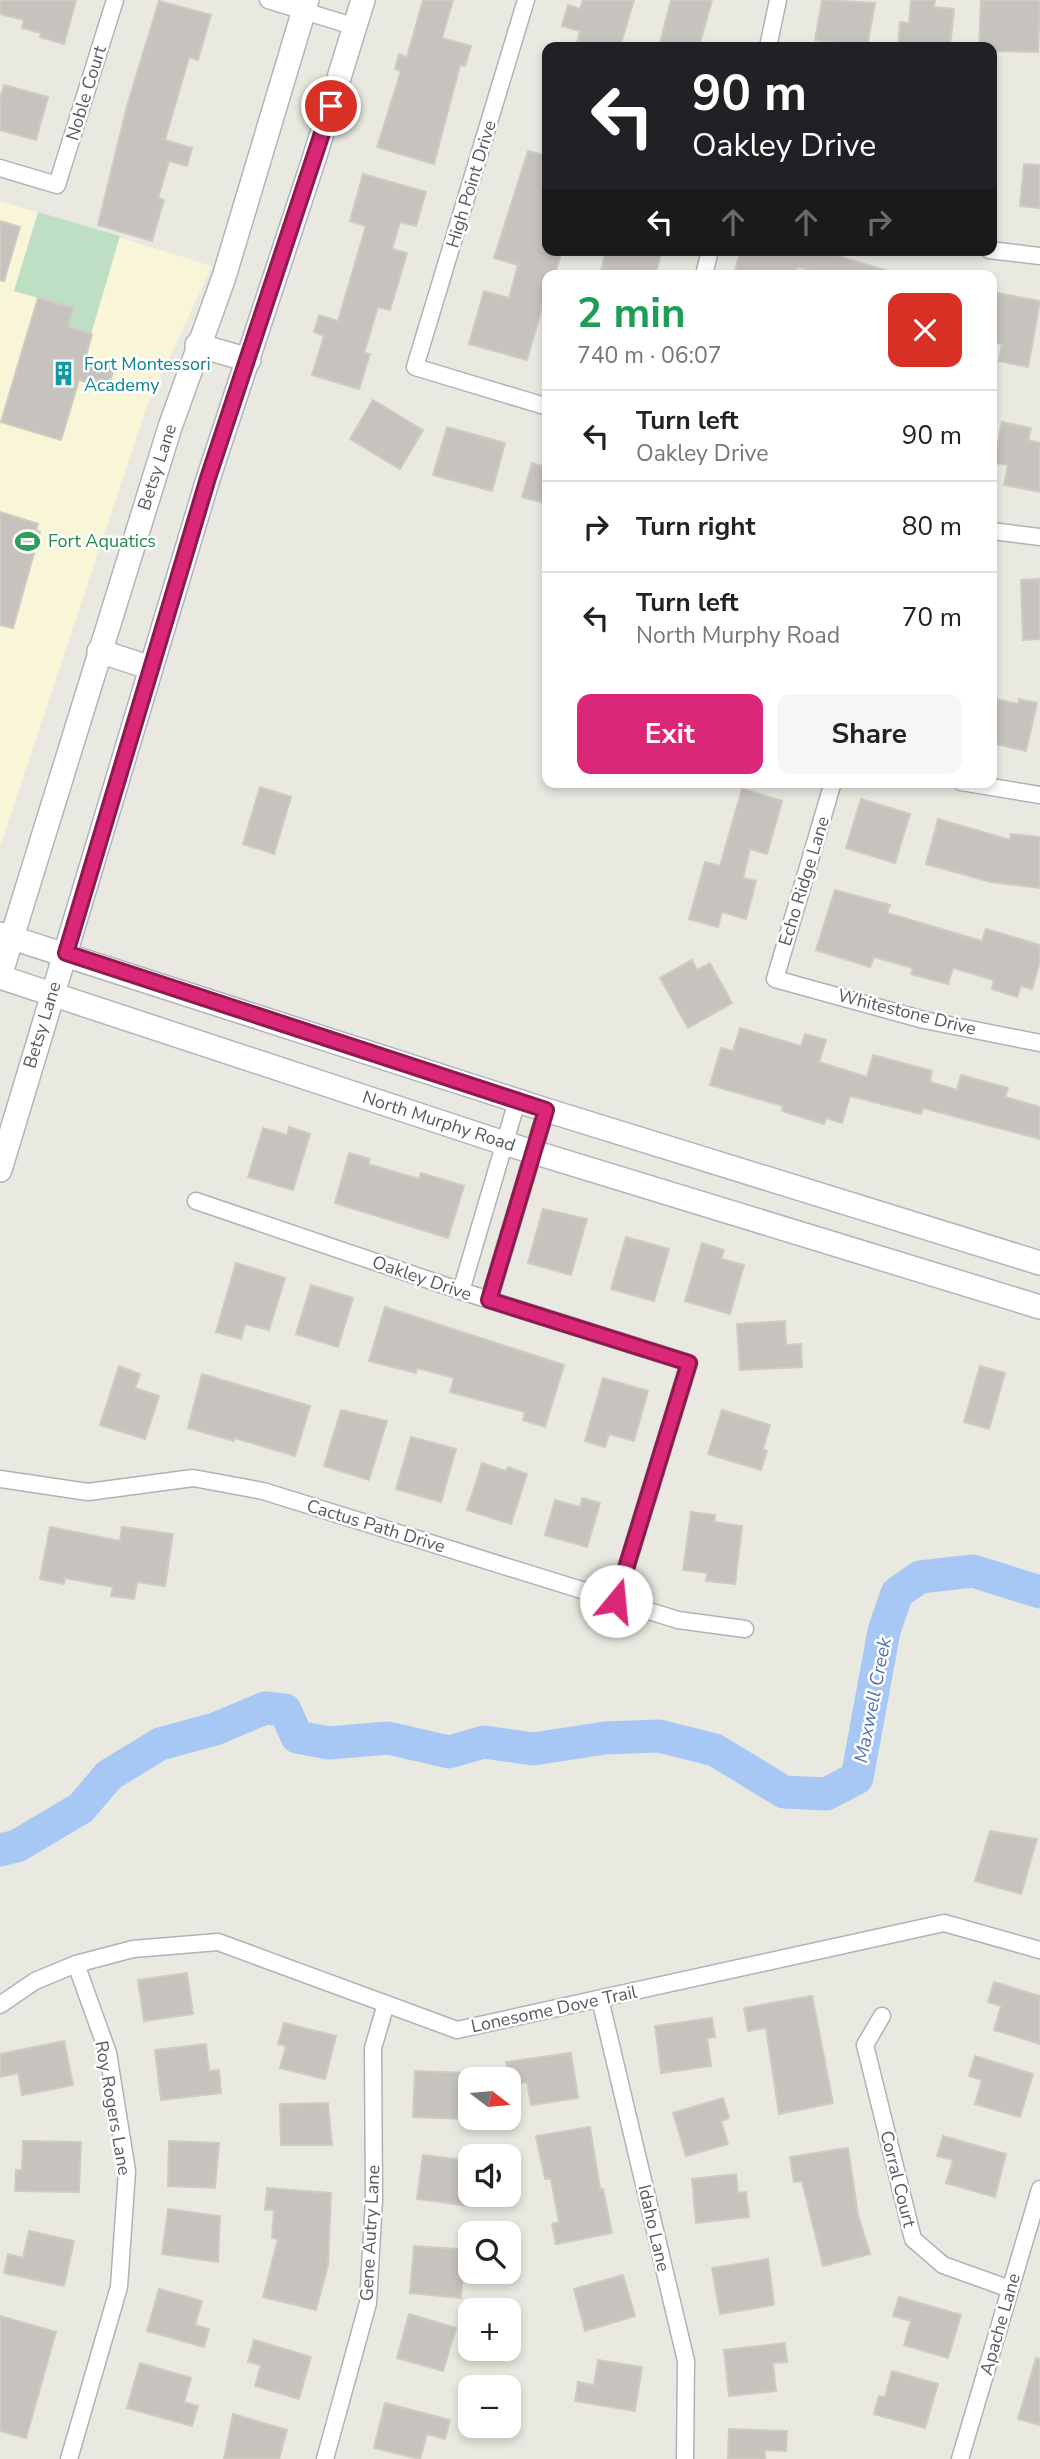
<!DOCTYPE html>
<html lang="en">
<head>
<meta charset="utf-8">
<style>
  :root { --surface:#fff; --page:#f6f6f6; --text:#222; --muted:#767676; --line:#e0e0e0; --accent:#db2777 }
  body { margin:0; font-family:"Nunito Sans",sans-serif; background:var(--page); color:var(--text); height:100vh; display:flex; flex-direction:column; font-size:26px; white-space:nowrap }
  * { box-sizing:border-box; margin:0 }
  p { font-size:23px; color:var(--muted) }
  .icon { flex:none; width:38px; height:38px; fill:none; stroke:currentColor; stroke-width:2; stroke-linecap:round; stroke-linejoin:round }
  .map { position:relative; flex:1; overflow:hidden }
  .panel { position:absolute; left:542px; top:270px; width:455px; height:518px; display:flex; flex-direction:column; background:var(--surface); border-radius:14px; box-shadow:0 4px 10px #0003 }
  .panel>* { flex:none }
  .hud { position:absolute; left:542px; top:42px; width:455px; height:214px; border-radius:14px; box-shadow:0 4px 10px #0003; background:#202124; color:#fff; overflow:hidden }
  .needle { width:46px; rotate:106deg }
  .tools { position:absolute; left:458px; top:2067px; display:grid; gap:14px }
  .tools a { display:grid; place-items:center; width:63px; height:63px; border-radius:14px; background:var(--surface); box-shadow:0 4px 10px #0003; font-size:35px }
  .pin { position:absolute; display:grid; place-items:center; width:60px; height:60px; color:#fff; margin:-30px; border:4px solid #fff; border-radius:50%; box-shadow:0 2px 7px #0007 }
  .me { position:absolute; width:77px; margin:-38px; rotate:17deg; stroke-linejoin:round; filter:drop-shadow(0 0 5px #0008) }
  .turn { display:flex; align-items:center; gap:24px; height:147px; padding:0 35px; font-size:32px }
  .turn .icon { width:91px; height:91px; stroke-width:2.5 }
  .turn b { display:block; font-size:49px; line-height:60px }
  .lanes { display:flex; align-items:center; height:66px; padding:0 35px; background:#0003; justify-content:center; gap:35px; direction:ltr }
  .lanes .off { opacity:.35 }
  .round { display:grid; place-items:center; flex:none; width:74px; height:74px; border-radius:14px; background:var(--page) }
  .headline { display:flex; align-items:center; justify-content:space-between; height:119px; padding:0 35px }
  h1 { font-size:42px; font-weight:700; line-height:52px; color:#1e9e55 }
  .cta { display:flex; gap:14px; margin-top:auto; padding:14px 35px }
  .cta a { flex:1; height:80px; border-radius:14px; background:var(--accent); color:#fff; font-size:28px; font-weight:700; line-height:80px; text-align:center }
  .cta a+a { background:var(--page); color:var(--text) }
  ul { padding:0; list-style:none }
  li { display:flex; align-items:center; gap:21px; height:91px; padding:0 35px; border-top:2px solid var(--line) }
  li div { flex:1 }
  li b { display:block; font-size:26px }
  li em { font-style:normal }
  .map>svg:first-child { display:block }
</style>
</head>
<body>
<div class="map">
<svg width="1040" height="2459" viewBox="0 0 1040 2459">
  <rect width="100%" height="100%" fill="#eae9e1"/>
  <path fill="#f9f5d7" d="M0,201L212,266L147,406L0,847Z"/>
  <path fill="#bfdfc4" d="M38,212L120,236L91,334L68,327L73,308L14,291Z"/>
  <g fill="none" stroke-linecap="round" stroke-linejoin="round">
    <path stroke="#a7c8f4" stroke-width="33" d="M0,1850L17,1846L81,1808L109,1775L160,1744L215,1729L265,1708L285,1710L297,1737L329,1743L388,1738L449,1752L484,1742L533,1749L605,1738L659,1736L715,1750L784,1792L826,1794L857,1778L884,1631L897,1593L920,1577L973,1571L1040,1592"/>
  </g>
  <g fill="#c6c3be" stroke="#cecbc0" stroke-width="2">
    <path d="M0,0H76L64,44L40,37L41,33L22,28L24,20L0,14Z"/>
    <path d="M423,0H453L442,38L471,46L465,66L460,65L434,164L377,147L401,71L395,69L399,54L407,57Z"/>
    <path d="M583,0H634L620,47H594L577,42L580,31L562,26L568,5L580,9Z"/>
    <path d="M671,0H712L699,47H659Z"/>
    <path d="M822,0L875,3L867,47L815,40Z"/>
    <path d="M911,0H935L934,7L954,9L950,47H898L900,22L909,23Z"/>
    <path d="M981,0H1040L1038,52L992,51V47H979Z"/>
    <path d="M159,1L211,15L198,60L189,57L165,140L192,148L187,166L169,161L158,198L164,200L152,241L98,225L127,106Z"/>
    <path d="M4,85L48,97L36,140L0,130V100Z"/>
    <path d="M528,151L548,156V250H562L555,275H548V287L527,360L469,344L484,291L509,298L518,265L494,258Z"/>
    <path d="M1024,164L1040,165V208L1020,206Z"/>
    <path d="M363,174L426,192L416,226L400,222L392,249L407,253L390,310L378,307L364,353L370,354L359,389L312,375L324,336L314,332L319,315L338,321L366,226L350,221Z"/>
    <path d="M0,221L20,227L4,281L0,280Z"/>
    <path d="M606,250H647L661,254L655,275H600Z"/>
    <path d="M741,250H817L888,271L887,275H823L798,267L796,275H752L735,270Z"/>
    <path d="M992,292L1040,301L1028,367L999,361L1002,344L992,342Z"/>
    <path d="M38,298L73,308L68,327L92,334L85,360L114,368L108,388L79,380L61,440L1,422Z"/>
    <path d="M373,400L423,430L400,469L350,439Z"/>
    <path d="M1002,422L1031,428L1028,440L1040,443V492L1004,485L1008,465L994,463Z"/>
    <path d="M447,427L505,443L492,491L433,475Z"/>
    <path d="M532,463L548,468V504L522,497Z"/>
    <path d="M0,512L38,524L36,530L40,532L13,628L0,625Z"/>
    <path d="M1040,579V639L1023,640L1021,580Z"/>
    <path d="M992,698L1018,704L1019,699L1037,703L1026,751L992,743Z"/>
    <path d="M260,787L291,797L274,854L243,844Z"/>
    <path d="M742,789L782,801L767,854L750,849L743,878L756,881L746,919L722,912L718,927L689,919L705,862L720,866Z"/>
    <path d="M861,799L910,814L895,863L846,848Z"/>
    <path d="M938,819L1010,840L1011,834L1040,837V888L991,882L926,864Z"/>
    <path d="M835,890L890,905L887,913L982,941L986,929L1040,945V961L1032,989L1021,986L1017,997L992,989L994,980L953,968L948,984L911,974L913,968L874,957L870,967L816,950Z"/>
    <path d="M692,960L697,970L710,963L732,1003L688,1028L660,978Z"/>
    <path d="M740,1028L801,1046L805,1034L826,1040L819,1062L867,1077L873,1055L932,1071L930,1082L957,1090L961,1075L1008,1088L1005,1097L1040,1107V1139L923,1108L921,1114L850,1096L842,1123L826,1118L824,1124L782,1111L783,1106L710,1085L721,1048L733,1051Z"/>
    <path d="M289,1127L310,1134L293,1190L248,1177L263,1128L287,1135Z"/>
    <path d="M349,1153L370,1159L368,1164L419,1179L421,1173L464,1186L448,1238L335,1203Z"/>
    <path d="M543,1209L587,1219L571,1275L528,1263Z"/>
    <path d="M626,1237L669,1249L654,1301L611,1289Z"/>
    <path d="M702,1243L724,1250L721,1259L744,1265L730,1314L685,1301Z"/>
    <path d="M236,1263L285,1278L269,1330L245,1324L241,1339L216,1332Z"/>
    <path d="M311,1285L353,1298L338,1347L296,1334Z"/>
    <path d="M385,1307L564,1365L545,1427L523,1420L525,1412L450,1392L454,1378L417,1368L416,1373L369,1361Z"/>
    <path d="M785,1321L786,1345L801,1344L802,1367L740,1370L737,1324Z"/>
    <path d="M119,1366L140,1374L135,1388L159,1396L145,1439L100,1425Z"/>
    <path d="M980,1366L1005,1373L989,1429L964,1422Z"/>
    <path d="M202,1374L310,1406L295,1456L235,1438L234,1441L188,1428Z"/>
    <path d="M603,1378L648,1391L634,1441L609,1434L605,1447L585,1441Z"/>
    <path d="M341,1410L387,1421L369,1480L324,1466Z"/>
    <path d="M722,1410L770,1425L763,1449L767,1451L761,1470L708,1454Z"/>
    <path d="M411,1437L456,1449L441,1502L396,1489Z"/>
    <path d="M482,1463L506,1471L508,1467L527,1474L511,1524L467,1510Z"/>
    <path d="M582,1498L600,1503L587,1547L545,1535L555,1500L580,1507Z"/>
    <path d="M691,1512L715,1515L714,1522L742,1526L735,1584L706,1581L707,1573L683,1570Z"/>
    <path d="M50,1527L120,1541L122,1527L173,1534L165,1586L137,1582L134,1599L111,1596L113,1587L65,1578L64,1584L40,1579Z"/>
    <path d="M990,1831L1037,1839L1021,1894L975,1881Z"/>
    <path d="M187,1973L193,2014L144,2021L138,1980Z"/>
    <path d="M994,1982L1040,1996V2044L994,2030L1001,2006L988,2002Z"/>
    <path d="M812,1996L833,2103L779,2114L766,2028L748,2031L744,2008Z"/>
    <path d="M712,2018L715,2037L707,2038L711,2066L661,2073L655,2026Z"/>
    <path d="M284,2023L336,2036L325,2079L280,2068L286,2046L278,2044Z"/>
    <path d="M64,2041L73,2085L22,2095L18,2073L0,2077V2054Z"/>
    <path d="M206,2044L209,2071L219,2070L221,2093L161,2100L155,2050Z"/>
    <path d="M571,2053L578,2098L531,2105L527,2082L510,2085L506,2062Z"/>
    <path d="M975,2056L1033,2074L1020,2117L975,2104L982,2080L969,2076Z"/>
    <path d="M415,2071L469,2073L465,2119L413,2117Z"/>
    <path d="M723,2098L729,2118L721,2121L728,2144L686,2156L673,2113Z"/>
    <path d="M328,2103L332,2145H281L280,2104Z"/>
    <path d="M590,2127L600,2189H603L612,2233L556,2244L552,2224L559,2222L551,2179H545L536,2136Z"/>
    <path d="M943,2136L1006,2154L995,2197L946,2183L953,2160L937,2156Z"/>
    <path d="M23,2141L81,2142L79,2192L15,2191L16,2170H22Z"/>
    <path d="M169,2141L219,2143L215,2188L168,2186Z"/>
    <path d="M848,2148L858,2215L870,2254L823,2266L802,2181L794,2182L790,2157Z"/>
    <path d="M423,2155L471,2161V2206L417,2199Z"/>
    <path d="M736,2174L738,2193L746,2192L749,2217L696,2223L692,2179Z"/>
    <path d="M267,2188L331,2193L328,2265L316,2310L263,2297L278,2239L272,2238L274,2210H265Z"/>
    <path d="M168,2209L220,2216L218,2262L162,2254Z"/>
    <path d="M29,2231L74,2241L64,2286L4,2273L8,2254L23,2258Z"/>
    <path d="M414,2246L471,2250V2275L463,2274L461,2298L410,2293Z"/>
    <path d="M768,2259L774,2305L720,2314L712,2268Z"/>
    <path d="M623,2275L635,2316L585,2331L574,2289Z"/>
    <path d="M159,2289L202,2301L195,2325L209,2329L204,2347L147,2331Z"/>
    <path d="M899,2297L961,2315L948,2358L904,2345L911,2321L893,2316Z"/>
    <path d="M409,2314L456,2328L443,2371L397,2358Z"/>
    <path d="M0,2316L56,2332L26,2438L0,2431Z"/>
    <path d="M254,2340L311,2357L299,2399L255,2386L261,2365L248,2362Z"/>
    <path d="M785,2343L787,2362L773,2363L776,2391L729,2396L724,2350Z"/>
    <path d="M1036,2358L1040,2359V2425L1018,2419Z"/>
    <path d="M598,2360L642,2367L635,2411L575,2401L578,2382L594,2385Z"/>
    <path d="M140,2363L191,2378L184,2402L198,2406L192,2426L127,2408Z"/>
    <path d="M892,2371L938,2384L925,2428L874,2414L879,2396L885,2397Z"/>
    <path d="M385,2403L450,2420L445,2439L427,2434L420,2459L374,2448Z"/>
    <path d="M233,2414L287,2430L279,2459H224Z"/>
    <path d="M729,2429L787,2431L786,2451L765,2450V2459H728Z"/>
  </g>
  <g fill="none" stroke-linecap="round" stroke-linejoin="round">
    <defs>
      <g id="street">
        <path d="M268,0L356,27"/>
        <path d="M526,0L415,367L548,407"/>
        <path d="M768,47L778,0"/>
        <path d="M0,168L57,185L115,0"/>
        <path d="M989,250L1040,256"/>
        <path d="M704,275L710,250"/>
        <path d="M992,531L1040,537"/>
        <path d="M833,782L775,979L924,1020L1040,1043"/>
        <path d="M961,782L1040,795"/>
        <path d="M196,1201L461,1291L689,1363L616,1601"/>
        <path d="M461,1291L517,1101"/>
        <path d="M489,1300L546,1110"/>
        <path d="M0,1479L88,1492L193,1478L263,1491L678,1620L745,1629"/>
        <path d="M600,1999L686,2361L685,2459"/>
        <path d="M0,2005L35,1981L76,1964L133,1949L218,1942L457,2030L944,1923L1040,1950"/>
        <path d="M882,2016L865,2045L913,2239L943,2265L1010,2289"/>
        <path d="M69,2459L119,2287L127,2171L108,2053L76,1964"/>
        <path d="M325,2459L368,2303L374,2200L373,2048L386,2004"/>
        <path d="M960,2459L1040,2189"/>
      </g>
      <g id="secondary">
        <path d="M197,345L249,360"/>
        <path d="M99,651L151,668"/>
        <path d="M0,934L546,1110L1040,1263"/>
        <path d="M0,976L170,427L224,277L307,0"/>
        <path d="M0,977L504,1143L1040,1307"/>
        <path d="M0,1170L208,479L314,159L363,0"/>
      </g>
    </defs>
    <use href="#street" stroke="#b1b2b7" stroke-width="19"/>
    <use href="#secondary" stroke="#b2b4ba" stroke-width="26"/>
    <use href="#street" stroke="#fff" stroke-width="16"/>
    <use href="#secondary" stroke="#fff" stroke-width="23"/>
  </g>
  <g fill="none" stroke-linecap="round" stroke-linejoin="round">
    <defs>
      <path id="route" d="M331,106L208,478L66,953L546,1110L489,1300L689,1363L616,1601"/>
    </defs>
    <use href="#route" stroke="#8e194d" stroke-width="18"/>
    <use href="#route" stroke="#db2777" stroke-width="12"/>
  </g>
  <defs>
    <symbol id="building-bare" viewBox="-9 -9 18 18"><path d="M-4-6H4V6H1V3H-1V6H-4ZM-2.5-4.3h1.7v1.8h-1.7ZM.8-4.3h1.7v1.8H.8ZM-2.5-1h1.7V.8h-1.7ZM.8-1h1.7V.8H.8Z" fill="#0f9aa8" stroke="#fff" stroke-width="2.5" paint-order="stroke"/></symbol>
    <symbol id="stadium-bare" viewBox="-9 -9 18 18"><path d="M0-5a6.5 5 0 1 0 0 10a6.5 5 0 1 0 0-10ZM-3.5-1.8h7v3.6h-7Z" fill="#2e9e5b" stroke="#fff" stroke-width="2.5" paint-order="stroke"/></symbol>
  </defs>
  <g fill-rule="evenodd">
    <use href="#building-bare" x="46" y="356" width="35" height="35"/>
    <use href="#stadium-bare" x="10" y="524" width="35" height="35"/>
  </g>
  <g text-anchor="middle" stroke-width="5" stroke-linejoin="round" paint-order="stroke">
    <g font-size="18" fill="#595b60" stroke="#fff">
      <text transform="translate(86 93) rotate(-73)" y="6">Noble Court</text>
      <text transform="translate(471 184) rotate(-73)" y="6">High Point Drive</text>
      <text transform="translate(157 467) rotate(-72)" y="6">Betsy Lane</text>
      <text transform="translate(804 881) rotate(-73)" y="6">Echo Ridge Lane</text>
      <text transform="translate(907 1012) rotate(14)" y="6">Whitestone Drive</text>
      <text transform="translate(42 1025) rotate(-73)" y="6">Betsy Lane</text>
      <text transform="translate(439 1121) rotate(18)" y="6">North Murphy Road</text>
      <text transform="translate(422 1278) rotate(19)" y="6">Oakley Drive</text>
      <text transform="translate(376 1526) rotate(17)" y="6">Cactus Path Drive</text>
      <text transform="translate(554 2009) rotate(-12)" y="6">Lonesome Dove Trail</text>
      <text transform="translate(113 2108) rotate(80)" y="6">Roy Rogers Lane</text>
      <text transform="translate(898 2179) rotate(76)" y="6">Corral Court</text>
      <text transform="translate(654 2228) rotate(77)" y="6">Idaho Lane</text>
      <text transform="translate(370 2233) rotate(-87)" y="6">Gene Autry Lane</text>
      <text transform="translate(1000 2324) rotate(-74)" y="6">Apache Lane</text>
    </g>
    <g font-size="18" fill="#0d838f" stroke="#fff" text-anchor="start">
      <text x="84" y="370">Fort Montessori<tspan x="84" dy="21">Academy</tspan></text>
    </g>
    <g font-size="18" fill="#27864d" stroke="#fff" text-anchor="start">
      <text x="48" y="547">Fort Aquatics</text>
    </g>
    <g font-size="19" font-style="italic" fill="#4e72b3" stroke="#fff">
      <text transform="translate(872 1700) rotate(-79)" y="7">Maxwell Creek</text>
    </g>
  </g>
</svg>
<div class="tools">
<a><svg class="needle" viewBox="-14 -14 28 28"><path d="M0-13l5 13h-10z" fill="#e53935"/><path d="M0 13l5-13h-10z" fill="#767676"/></svg></a>
<a><svg class="icon" aria-label="sound" viewBox="0 0 24 24"><path d="M4 9h4l5-4v14l-5-4H4zM17 9q2 3 0 6"/></svg></a>
<a><svg class="icon" aria-label="search" viewBox="0 0 24 24"><circle cx="10" cy="10" r="6"/><path d="M15 15l6 6"/></svg></a>
<a>+</a>
<a>−</a>
</div>
<div class="pin" style="left:331px;top:106px;background:#d93025"><svg class="icon" aria-label="arrive" viewBox="0 0 24 24"><path d="M6 21V4h12l-3 4 3 4H6"/></svg></div>
<svg class="me" style="left:616px;top:1601px" viewBox="-20 -20 40 40"><circle r="19" fill="#fff"/><path d="M0-13L10 11 0 6-10 11z" fill="#db2777"/></svg>
<div class="hud">
<div class="turn"><svg class="icon" aria-label="left" viewBox="0 0 24 24"><path d="M17 20v-9H6M10 6l-5 5 5 5"/></svg><div><b>90 m</b>Oakley Drive</div></div>
<div class="lanes"><svg class="icon" aria-label="left" viewBox="0 0 24 24"><path d="M17 20v-9H6M10 6l-5 5 5 5"/></svg><svg class="icon off" aria-label="ahead" viewBox="0 0 24 24"><path d="M12 20V5M6 11l6-6 6 6"/></svg><svg class="icon off" aria-label="ahead" viewBox="0 0 24 24"><path d="M12 20V5M6 11l6-6 6 6"/></svg><svg class="icon off" aria-label="right" viewBox="0 0 24 24"><path d="M7 20v-9h11M14 6l5 5-5 5"/></svg></div>
</div>
<section class="panel">
<div class="headline"><div><h1>2 min</h1><p>740 m · 06:07</p></div><a class="round" style="background:#d93025;color:#fff"><svg class="icon" aria-label="close" viewBox="0 0 24 24"><path d="M6 6l12 12M18 6L6 18"/></svg></a></div>
<ul>
<li><svg class="icon" aria-label="left" viewBox="0 0 24 24"><path d="M17 20v-9H6M10 6l-5 5 5 5"/></svg><div><b>Turn left</b><p>Oakley Drive</p></div><em>90 m</em></li>
<li><svg class="icon" aria-label="right" viewBox="0 0 24 24"><path d="M7 20v-9h11M14 6l5 5-5 5"/></svg><div><b>Turn right</b></div><em>80 m</em></li>
<li><svg class="icon" aria-label="left" viewBox="0 0 24 24"><path d="M17 20v-9H6M10 6l-5 5 5 5"/></svg><div><b>Turn left</b><p>North Murphy Road</p></div><em>70 m</em></li>
</ul>
<div class="cta"><a>Exit</a><a>Share</a></div>
</section>
</div>
</body>
</html>
